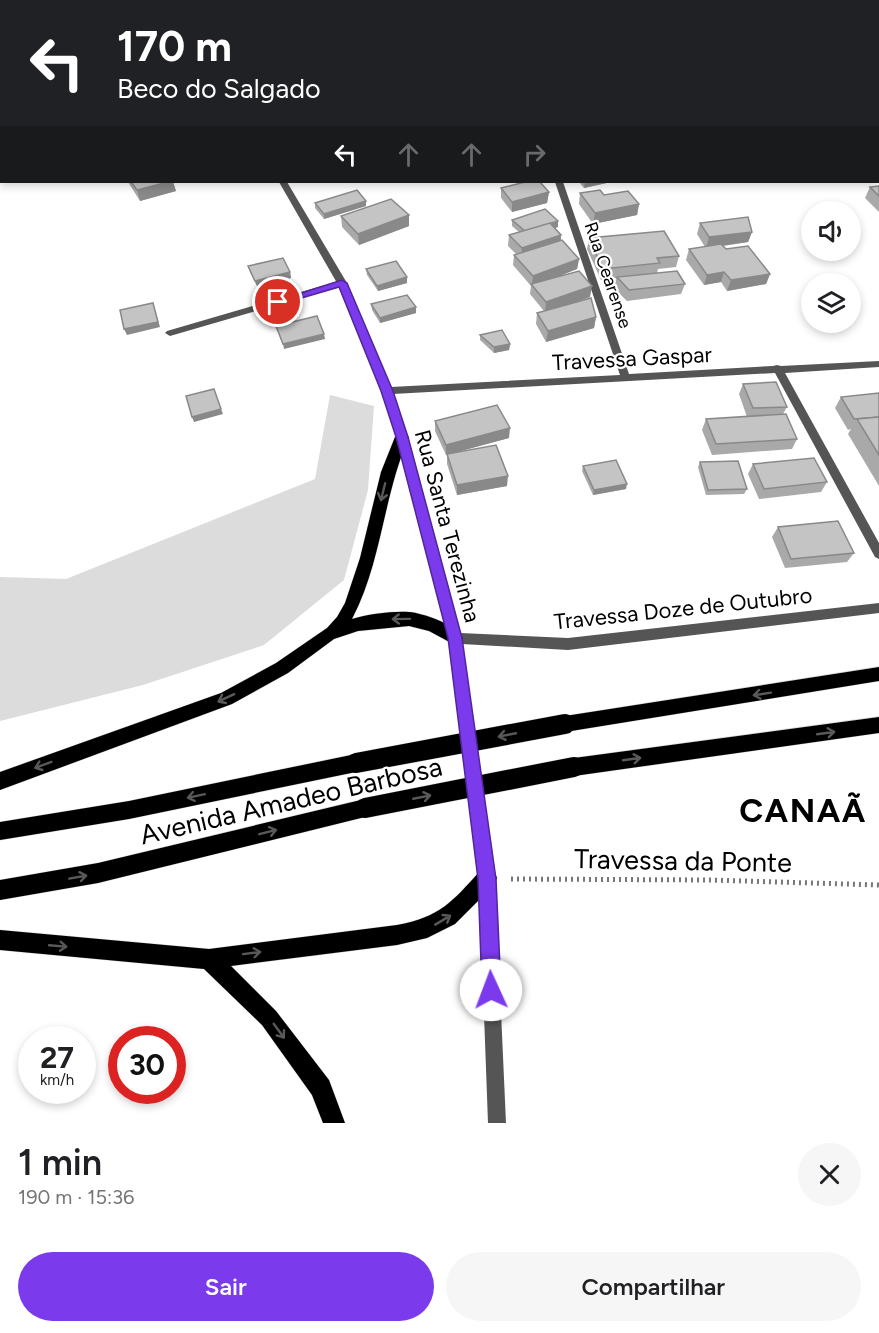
<!DOCTYPE html>
<html lang="pt">
<head>
<meta charset="utf-8">
<style>
  :root { --surface:#fff; --page:#f6f6f6; --text:#202124; --muted:#757577; --accent:#7c3aed }
  body { margin:0; font-family:Figtree,sans-serif; background:var(--page); color:var(--text); height:100vh; display:flex; flex-direction:column; font-size:22px; white-space:nowrap }
  * { box-sizing:border-box; margin:0 }
  p { font-size:20px; color:var(--muted) }
  .icon { flex:none; width:33px; height:33px; fill:none; stroke:currentColor; stroke-width:2; stroke-linecap:round; stroke-linejoin:round }
  .map { position:relative; height:1123px; overflow:hidden }
  .panel { display:flex; flex-direction:column; background:var(--surface); flex:1 }
  .panel>* { flex:none }
  .banner { position:absolute; left:0px; top:0px; width:879px; height:183px; box-shadow:0 3px 9px #0003; background:#202124; color:#fff; overflow:hidden }
  .tools { position:absolute; left:801px; top:201px; display:grid; gap:12px }
  .tools a { display:grid; place-items:center; width:60px; height:60px; border-radius:50%; background:var(--surface); box-shadow:0 3px 9px #0003; font-size:30px }
  .speed { position:absolute; left:18px; top:1026px; display:flex; gap:12px; font-size:30px; font-weight:700; text-align:center }
  .speed>* { display:grid; place-content:center; width:78px; height:78px; border-radius:50%; background:var(--surface); box-shadow:0 3px 9px #0003; line-height:1 }
  .speed small { font-size:15px; font-weight:400 }
  .speed .limit { border:9px solid #d22; background:#fff; color:#111 }
  .pin { position:absolute; display:grid; place-items:center; width:51px; height:51px; color:#fff; margin:-26px; border:3px solid #fff; border-radius:50%; box-shadow:0 2px 6px #0007 }
  .me { position:absolute; width:66px; margin:-33px; rotate:358deg; stroke-linejoin:round; filter:drop-shadow(0 0 4px #0008) }
  .turn { display:flex; align-items:center; gap:21px; height:126px; padding:0 18px; font-size:27px }
  .turn .icon { width:78px; height:78px; stroke-width:2.5 }
  .turn b { display:block; font-size:42px; line-height:51px }
  .lanes { display:flex; align-items:center; height:57px; padding:0 18px; background:#0003; justify-content:center; gap:30px; direction:ltr }
  .lanes .off { opacity:.35 }
  .round { display:grid; place-items:center; flex:none; width:63px; height:63px; border-radius:32px; background:var(--page) }
  .overview { display:flex; align-items:center; justify-content:space-between; height:102px; padding:0 18px }
  h1 { font-size:36px; font-weight:600; line-height:45px }
  .cta { display:flex; gap:12px; margin-top:auto; padding:12px 18px }
  .cta a { flex:1; height:69px; border-radius:36px; background:var(--accent); color:#fff; font-size:24px; font-weight:600; line-height:69px; text-align:center }
  .cta a+a { background:var(--page); color:var(--text) }
  .map>svg:first-child { display:block }
</style>
</head>
<body>
<div class="map">
<svg width="879" height="1123" viewBox="0 0 879 1123">
  <rect width="100%" height="100%" fill="#fff"/>
  <path fill="#dcdcdc" d="M330,395L374,406L368,490L344,580L264,645L143,685L0,721V577L66,579L315,479Z"/>
  <g fill="none" stroke-linecap="round" stroke-linejoin="round">
    <defs>
      <g id="primary">
        <path d="M402,432L409,437C383,496 382,562 352,619C368,614 392,611 409,612C423,613 457,625 463,638L461,643L455,645L429,631L409,626L358,631L334,639L288,673L232,704L0,790V772L221,693L276,663L327,628L337,617L345,603L360,558L381,472L395,437Z"/>
        <path d="M879,667V681L565,732L559,730L556,724L559,718L565,716Z"/>
        <path d="M879,717V733L574,776L568,773L565,767L568,761L574,758Z"/>
        <path d="M356,754L362,757L365,763L362,769L356,772L129,819L0,840V822L129,801Z"/>
        <path d="M365,799L371,802L374,808L371,814L365,817L98,883L0,900V880L98,863Z"/>
        <path d="M487,868L494,871L497,878L494,885L455,924L427,938L397,945L231,966L276,1011L329,1080L345,1123H323L312,1095L262,1025L204,969L0,950V930L209,949L397,925C440,917 452,902 480,871Z"/>
      </g>
    </defs>
    <use href="#primary" stroke="#dbdbdb" stroke-width="1"/>
    <path stroke="#777" stroke-width="5" stroke-dasharray="2 4" stroke-linecap="butt" d="M511,879L710,880L879,885"/>
    <path fill="#555" fill-rule="evenodd" d="M342,280L347,283L345,285L170,336L165,333L167,331Z"/>
    <g fill="#555" fill-rule="evenodd">
      <rect x="227" y="0" width="6" height="2"/>
      <rect x="455" y="0" width="6" height="2"/>
      <path d="M863,0H869L871,2H864Z"/>
      <rect x="878" y="12" width="1" height="6"/>
      <path d="M279,182H287L347,283L391,387L620,375L555,182H563L629,374L773,366L777,365L781,366L879,361V367L785,373L879,543V559L875,557L775,373L393,394L407,437L460,633L568,638L879,603V613L568,650L462,644L495,878L506,1123H488L479,878L449,638L397,437L382,391L337,283Z"/>
    </g>
    <g fill="#555" fill-rule="evenodd">
      <rect x="685" y="0" width="6" height="2"/>
      <rect x="878" y="112" width="1" height="5"/>
    </g>
    <use href="#primary" fill="#000" fill-rule="evenodd"/>
    <defs>
      <g id="primary-bridge">
        <path d="M356,763L565,724"/>
        <path d="M365,808L574,767"/>
      </g>
    </defs>
    <use href="#primary-bridge" stroke="#dbdbdb" stroke-width="21" stroke-linecap="butt"/>
    <use href="#primary-bridge" stroke="#000" stroke-width="20"/>
  </g>
  <g fill="#a9a9a9">
    <rect x="420" y="0" width="32" height="2"/>
    <rect x="494" y="0" width="22" height="1"/>
    <rect x="712" y="0" width="87" height="2"/>
    <path d="M838,0H863L862,2H839Z"/>
    <path d="M878,50L879,51V66H878Z"/>
    <path d="M128,182H173L176,191L140,201Z"/>
    <path d="M579,182H611L584,188Z"/>
    <path d="M879,186V212L865,198L870,187Z"/>
    <path d="M501,188L549,192L547,203L512,212L501,198Z"/>
    <path d="M580,193L639,204L637,215L593,224L579,204Z"/>
    <path d="M366,201V206L324,219L315,208V203Z"/>
    <path d="M409,215V226L359,245L342,227L341,216Z"/>
    <path d="M512,220L558,227L555,228L561,235V241L579,259L577,269L562,275L590,297L568,305L596,317L594,328L546,342L536,324L537,313L544,311L530,294L531,286L513,265L514,255L516,254L508,246L509,235L519,232L512,226Z"/>
    <path d="M700,223L752,232L748,242L723,246L726,249L770,274L766,284L727,291L721,282L704,285L686,260L689,249L705,247L697,234Z"/>
    <path d="M589,238L679,256L676,267L658,269L657,273L685,284L681,294L627,301L614,288L616,278L601,280L587,249Z"/>
    <path d="M248,266L290,272L291,278L257,286L250,272Z"/>
    <path d="M366,269L407,277V283L378,291L367,275Z"/>
    <path d="M371,304L416,307V313L380,323L372,310Z"/>
    <path d="M480,335L510,344L509,350L494,353L480,340Z"/>
    <path d="M743,384L787,407L783,414L797,439L792,449L712,455L702,430L706,419L747,417L739,394Z"/>
    <path d="M879,393V486L848,434L851,429L848,430L835,408L841,397Z"/>
    <path d="M435,421L509,438L461,451L507,486L457,495L447,464V455H446L435,431Z"/>
    <path d="M700,462L747,489L744,494L706,495L698,467Z"/>
    <path d="M753,464L827,482L821,492L759,499L748,474Z"/>
    <path d="M583,466L626,489L593,495L582,471Z"/>
    <path d="M778,527L854,553L847,562L785,568L772,537Z"/>
  </g>
  <g fill="#898989">
    <path d="M168,182H173L176,191L140,201L137,190Z"/>
    <path d="M585,182H611L584,188Z"/>
    <path d="M549,192L547,203L512,212V202Z"/>
    <path d="M366,201V206L324,219V214Z"/>
    <path d="M639,204L637,215L593,224L595,213Z"/>
    <path d="M409,215V226L359,245L358,234Z"/>
    <path d="M558,221V227L527,238V232Z"/>
    <path d="M752,232L748,242L706,248L709,237Z"/>
    <path d="M561,235L560,246L521,259L522,248Z"/>
    <path d="M579,259L577,269L533,286L532,285L533,276Z"/>
    <path d="M290,272L291,278L257,286L255,281Z"/>
    <path d="M724,272L721,282L704,285L707,275Z"/>
    <path d="M770,274L766,284L727,291L731,280Z"/>
    <path d="M407,277V283L378,291L377,286Z"/>
    <path d="M592,286L590,297L545,313L546,302Z"/>
    <path d="M153,303L160,327L127,335L124,329Z"/>
    <path d="M416,307V313L380,323V318Z"/>
    <path d="M596,317L594,328L546,342L548,331Z"/>
    <path d="M324,334L325,339L284,349L283,344Z"/>
    <path d="M510,344L509,350L494,353V347Z"/>
    <path d="M221,409L223,414L194,422L192,417Z"/>
    <path d="M510,428L509,438L446,455V445Z"/>
    <path d="M508,476L507,486L457,495V485Z"/>
    <path d="M627,484L626,489L593,495L594,490Z"/>
  </g>
  <g fill="#c4c4c4" stroke="#898989" stroke-width="1.5">
    <path d="M421,0H443L424,2H422Z"/>
    <path d="M629,0H661L662,2H629Z"/>
    <path d="M131,182H168L137,190Z"/>
    <path d="M525,182H540L549,192L512,202L501,188Z"/>
    <path d="M879,186V196L870,187Z"/>
    <path d="M357,190L366,201L324,214L315,203Z"/>
    <path d="M600,190L604,195L628,191L639,204L595,213L580,193Z"/>
    <path d="M391,199L409,215L358,234L341,216Z"/>
    <path d="M545,209L558,221L525,231L512,220Z"/>
    <path d="M748,217L752,232L709,237L700,223Z"/>
    <path d="M550,223L561,235L522,248L509,235Z"/>
    <path d="M664,231L679,256L657,258L660,263L603,269L589,238Z"/>
    <path d="M562,240L579,259L533,276L514,255Z"/>
    <path d="M721,244L726,249L748,246L770,274L731,280L724,272L707,275L689,249Z"/>
    <path d="M283,258L290,272L255,281L248,266Z"/>
    <path d="M396,261L407,277L377,286L366,269Z"/>
    <path d="M579,271L592,286L546,302L531,284Z"/>
    <path d="M677,271L685,284L629,290L617,277Z"/>
    <path d="M407,295L416,307L380,318L371,304Z"/>
    <path d="M591,298L596,317L548,331L537,313Z"/>
    <path d="M153,303L158,322L124,329L120,310Z"/>
    <path d="M317,316L324,334L283,344L276,326Z"/>
    <path d="M502,330L510,344L494,347L480,335Z"/>
    <path d="M776,382L787,407L753,408L743,384Z"/>
    <path d="M214,389L221,409L192,417L186,396Z"/>
    <path d="M879,393V417L854,419L841,397Z"/>
    <path d="M497,405L510,428L446,445L435,421Z"/>
    <path d="M786,414L797,439L716,444L706,419Z"/>
    <path d="M879,417V455L857,419Z"/>
    <path d="M496,445L508,476L457,485L447,454Z"/>
    <path d="M814,458L827,482L764,489L753,464Z"/>
    <path d="M616,460L627,484L594,490L583,466Z"/>
    <path d="M738,461L747,489L708,490L700,462Z"/>
    <path d="M838,521L854,553L791,559L778,527Z"/>
  </g>
  <defs><path id="oneway-shaft" d="M-6 0H5M1.5-3L5.5 0L1.5 3" fill="none" stroke-width="1.6" stroke-linecap="round" stroke-linejoin="round" transform="scale(1.5)"/></defs>
  <g stroke="#595959">
    <use href="#oneway-shaft" transform="translate(383 492) rotate(104)"/>
    <use href="#oneway-shaft" transform="translate(401 619) rotate(179)"/>
    <use href="#oneway-shaft" transform="translate(762 694) rotate(171)"/>
    <use href="#oneway-shaft" transform="translate(226 698) rotate(155)"/>
    <use href="#oneway-shaft" transform="translate(826 733) rotate(-8)"/>
    <use href="#oneway-shaft" transform="translate(507 735) rotate(169)"/>
    <use href="#oneway-shaft" transform="translate(632 759) rotate(-8)"/>
    <use href="#oneway-shaft" transform="translate(43 765) rotate(160)"/>
    <use href="#oneway-shaft" transform="translate(196 796) rotate(168)"/>
    <use href="#oneway-shaft" transform="translate(422 797) rotate(-11)"/>
    <use href="#oneway-shaft" transform="translate(268 832) rotate(-14)"/>
    <use href="#oneway-shaft" transform="translate(78 877) rotate(-10)"/>
    <use href="#oneway-shaft" transform="translate(443 920) rotate(-31)"/>
    <use href="#oneway-shaft" transform="translate(58 946) rotate(5)"/>
    <use href="#oneway-shaft" transform="translate(252 953) rotate(-7)"/>
    <use href="#oneway-shaft" transform="translate(279 1031) rotate(54)"/>
  </g>
  <path fill="#7c3aed" stroke="#51269a" stroke-width="1.5" d="M342,280L347,283L393,391L408,437L462,638L496,879L501,990L498,996L491,999L485,996L482,990L478,879L448,638L396,437L381,391L339,287L278,305L273,302Z"/>
  <g text-anchor="middle" stroke-width="4.5" stroke-linejoin="round" paint-order="stroke">
    <g font-size="18" fill="#000" stroke="#fff">
      <text transform="translate(608 275) rotate(71)" y="6">Rua Cearense</text>
    </g>
    <g font-size="22" fill="#000" stroke="#fff">
      <text transform="translate(632 358) rotate(-3)" y="8">Travessa Gaspar</text>
      <text transform="translate(448 526) rotate(75)" y="8">Rua Santa Terezinha</text>
      <text transform="translate(683 608) rotate(-6)" y="8">Travessa Doze de Outubro</text>
    </g>
    <g font-size="27" fill="#000" stroke="#fff">
      <text transform="translate(291 801) rotate(-13)" y="9">Avenida Amadeo Barbosa</text>
      <text transform="translate(683 861) rotate(1)" y="9">Travessa da Ponte</text>
    </g>
    <g font-size="33" font-weight="bold" letter-spacing="1.5" fill="#000" stroke="#fff">
      <text x="803" y="822">CANAÃ</text>
    </g>
  </g>
</svg>
<div class="tools">
<a><svg class="icon" aria-label="sound" viewBox="0 0 24 24"><path d="M4 9h4l5-4v14l-5-4H4zM17 9q2 3 0 6"/></svg></a>
<a><svg class="icon" aria-label="layers" viewBox="0 0 24 24"><path d="M12 4l9 5-9 5-9-5zM3 14l9 5 9-5"/></svg></a>
</div>
<div class="speed"><div>27<small>km/h</small></div><div class="limit">30</div></div>
<div class="pin" style="left:278px;top:302px;background:#d93025"><svg class="icon" aria-label="arrive" viewBox="0 0 24 24"><path d="M6 21V4h12l-3 4 3 4H6"/></svg></div>
<svg class="me" style="left:491px;top:990px" viewBox="-20 -20 40 40"><circle r="19" fill="#fff"/><path d="M0-13L10 11 0 6-10 11z" fill="#7c3aed"/></svg>
<div class="banner">
<div class="turn"><svg class="icon" aria-label="left" viewBox="0 0 24 24"><path d="M17 20v-9H6M10 6l-5 5 5 5"/></svg><div><b>170 m</b>Beco do Salgado</div></div>
<div class="lanes"><svg class="icon" aria-label="left" viewBox="0 0 24 24"><path d="M17 20v-9H6M10 6l-5 5 5 5"/></svg><svg class="icon off" aria-label="ahead" viewBox="0 0 24 24"><path d="M12 20V5M6 11l6-6 6 6"/></svg><svg class="icon off" aria-label="ahead" viewBox="0 0 24 24"><path d="M12 20V5M6 11l6-6 6 6"/></svg><svg class="icon off" aria-label="right" viewBox="0 0 24 24"><path d="M7 20v-9h11M14 6l5 5-5 5"/></svg></div>
</div>
</div>
<section class="panel">
<div class="overview"><div><h1>1 min</h1><p>190 m · 15:36</p></div><a class="round"><svg class="icon" aria-label="close" viewBox="0 0 24 24"><path d="M6 6l12 12M18 6L6 18"/></svg></a></div>
<div class="cta"><a>Sair</a><a>Compartilhar</a></div>
</section>
</body>
</html>
